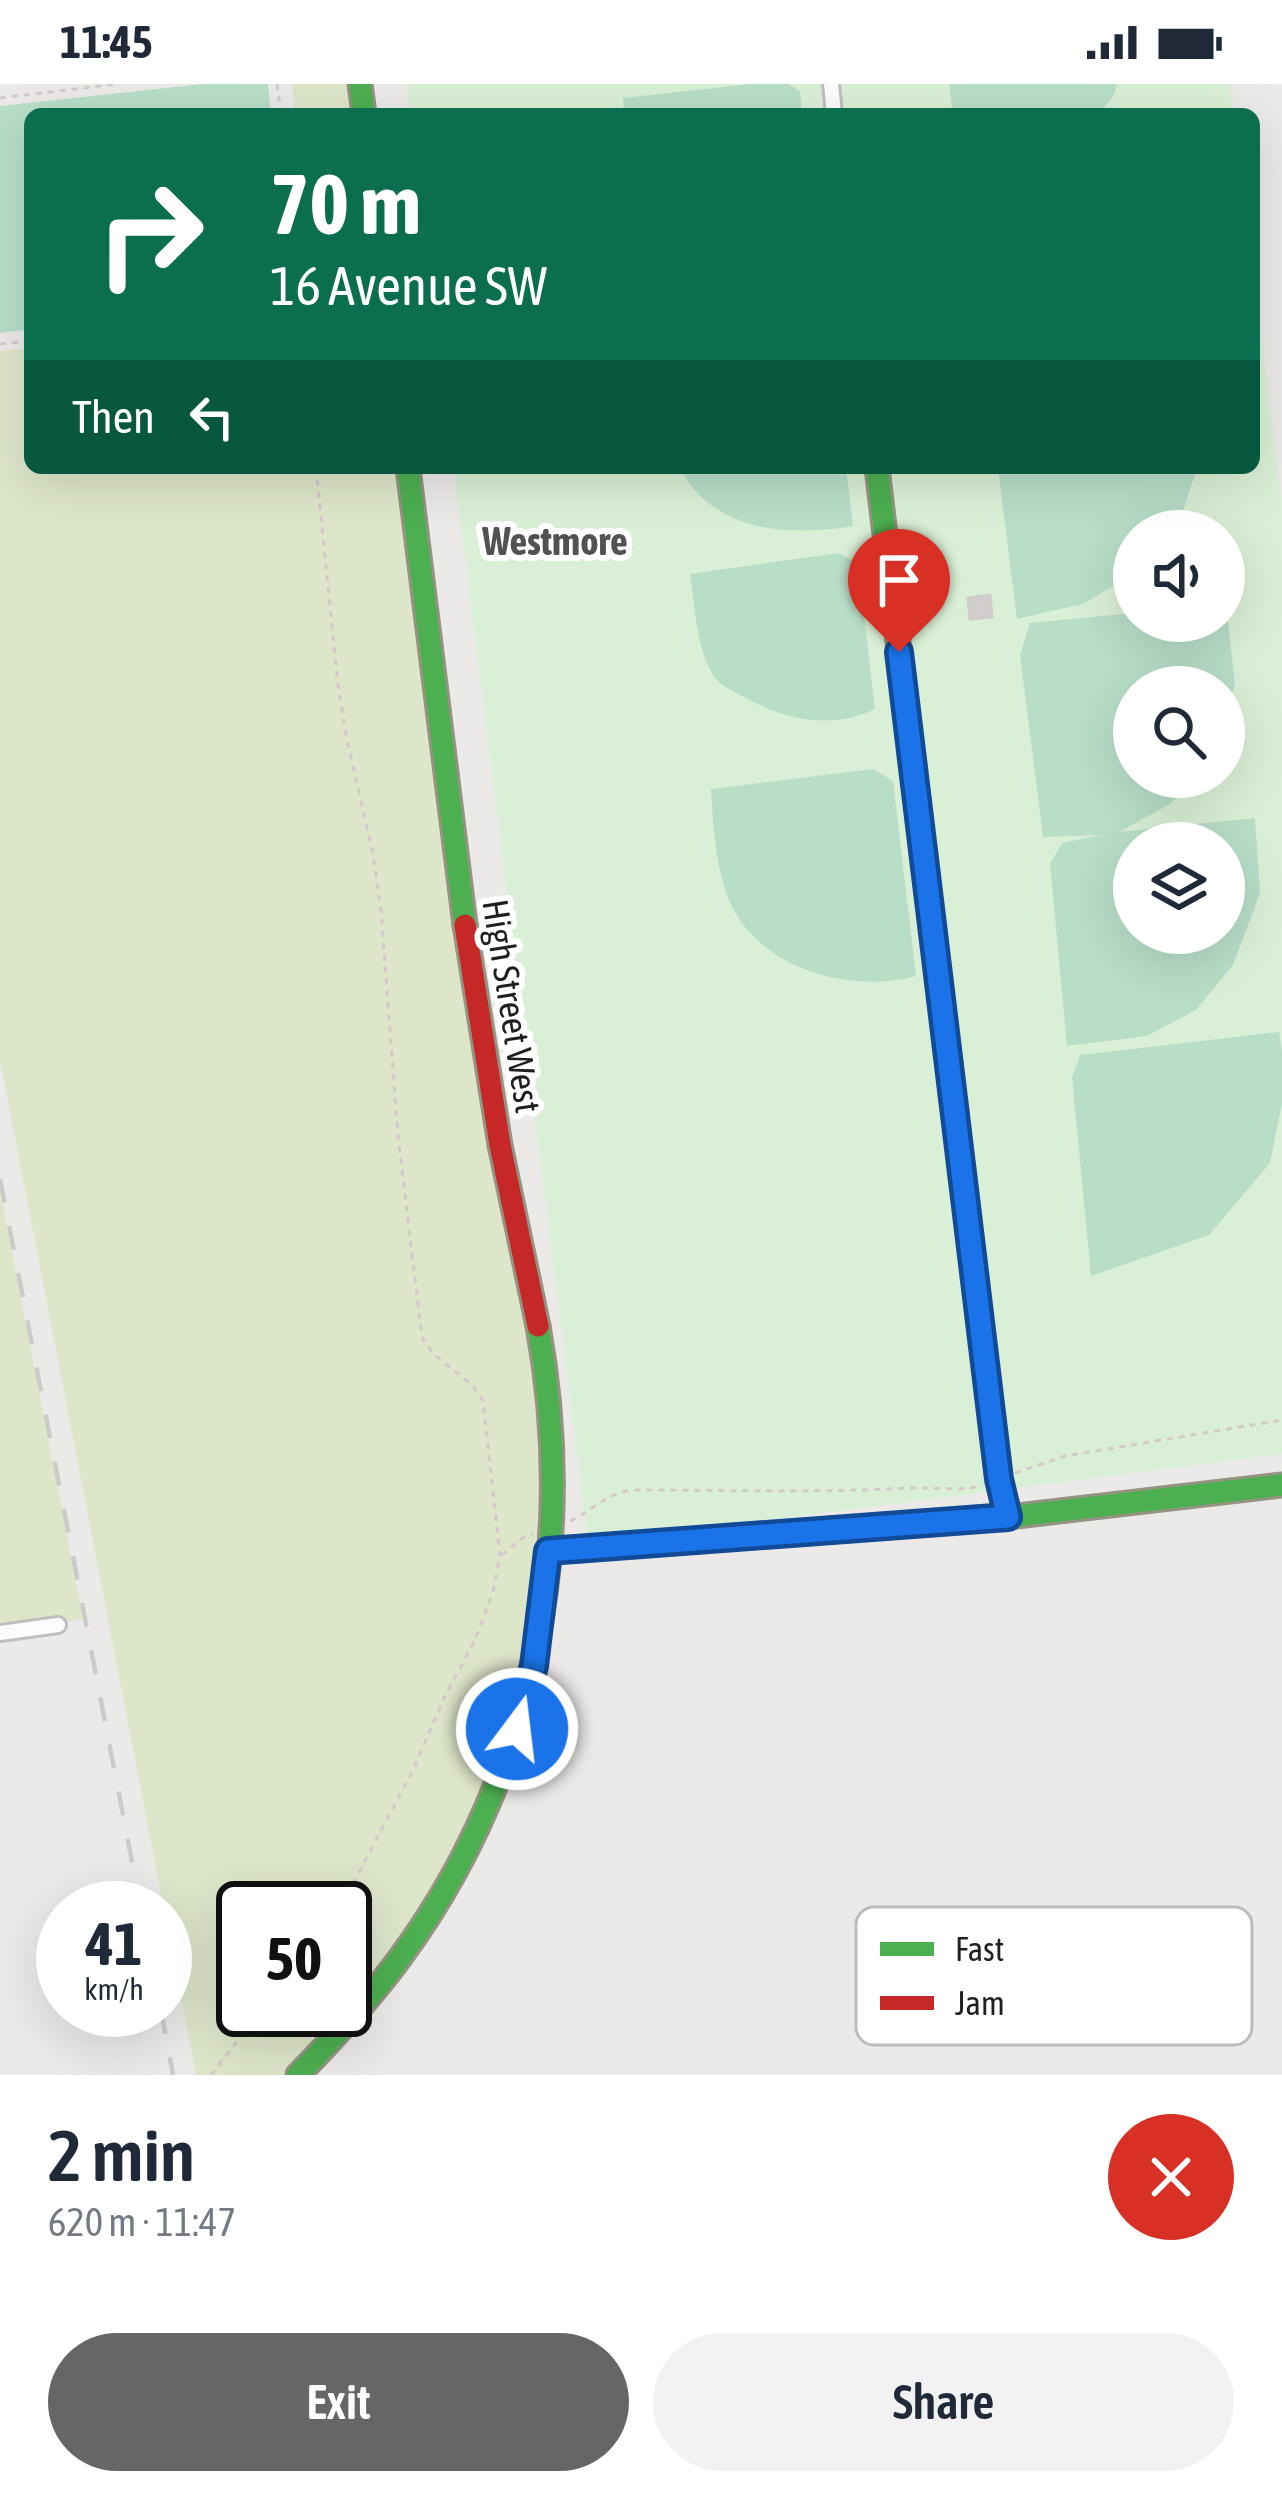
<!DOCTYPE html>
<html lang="en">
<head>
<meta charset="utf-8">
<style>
  :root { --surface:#fff; --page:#f2f2f3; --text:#1f2937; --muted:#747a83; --accent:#676665 }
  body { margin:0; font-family:"Asap Condensed",sans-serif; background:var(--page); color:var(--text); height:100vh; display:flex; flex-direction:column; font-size:45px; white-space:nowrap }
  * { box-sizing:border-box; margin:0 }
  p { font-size:39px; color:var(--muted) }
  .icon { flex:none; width:66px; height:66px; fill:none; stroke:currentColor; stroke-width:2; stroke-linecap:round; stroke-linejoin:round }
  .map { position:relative; height:1991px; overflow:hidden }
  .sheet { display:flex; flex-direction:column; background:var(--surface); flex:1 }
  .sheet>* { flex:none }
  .hud { position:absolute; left:24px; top:24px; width:1236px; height:366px; border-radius:18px; box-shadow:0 12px 48px #0002; background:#0b6e4f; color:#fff; overflow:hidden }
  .tools { position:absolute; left:1113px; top:426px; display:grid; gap:24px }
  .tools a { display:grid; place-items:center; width:132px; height:132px; border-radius:50%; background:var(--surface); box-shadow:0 12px 48px #0002; font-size:60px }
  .speed { position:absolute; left:36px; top:1797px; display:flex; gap:24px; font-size:60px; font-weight:700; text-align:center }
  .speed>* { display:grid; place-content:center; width:156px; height:156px; border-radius:50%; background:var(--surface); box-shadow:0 12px 48px #0002; line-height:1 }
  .speed small { font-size:30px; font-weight:400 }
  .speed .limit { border:6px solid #111; border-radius:18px; background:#fff; color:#111 }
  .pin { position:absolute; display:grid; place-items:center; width:102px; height:102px; color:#fff; margin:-123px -51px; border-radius:50% 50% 50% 0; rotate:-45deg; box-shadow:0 0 12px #0007 }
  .pin .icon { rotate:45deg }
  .me { position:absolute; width:132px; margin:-66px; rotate:15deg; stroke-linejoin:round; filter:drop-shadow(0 0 9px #0008) }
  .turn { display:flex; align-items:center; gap:42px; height:252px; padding:0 48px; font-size:54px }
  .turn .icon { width:156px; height:156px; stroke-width:2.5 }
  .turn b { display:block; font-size:84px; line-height:102px }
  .then { display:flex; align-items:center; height:114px; padding:0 48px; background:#0003; gap:24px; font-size:45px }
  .round { display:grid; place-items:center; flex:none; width:126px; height:126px; border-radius:63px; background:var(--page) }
  .headline { display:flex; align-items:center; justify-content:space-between; height:204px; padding:0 48px }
  h1 { font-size:72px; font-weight:600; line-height:90px }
  .action { display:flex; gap:24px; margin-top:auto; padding:24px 48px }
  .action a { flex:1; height:138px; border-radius:72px; background:var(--accent); color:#fff; font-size:48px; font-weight:600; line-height:138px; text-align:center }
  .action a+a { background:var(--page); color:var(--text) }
  .status { display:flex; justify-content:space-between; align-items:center; height:84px; padding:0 60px; background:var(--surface); direction:ltr }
  .status svg { height:33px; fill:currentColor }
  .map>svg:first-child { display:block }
</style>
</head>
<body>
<div class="status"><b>11:45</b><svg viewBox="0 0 49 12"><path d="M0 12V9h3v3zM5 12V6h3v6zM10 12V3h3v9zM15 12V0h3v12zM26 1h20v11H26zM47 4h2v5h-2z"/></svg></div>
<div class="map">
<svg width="1282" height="1991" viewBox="0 0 1282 1991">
  <rect width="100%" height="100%" fill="#eceae8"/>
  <g fill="#dee6ca" fill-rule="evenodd">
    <path d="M292,0H357L361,30H295Z"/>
    <path d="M30,264V384H405L534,1246L551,1392L531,1580L493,1696L417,1840L309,1971L286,1991H196L0,976V267ZM243,1824H345V1926H243Z"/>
    <path d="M0,1107L83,1535L0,1549Z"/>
  </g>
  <g fill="#daf0d6" fill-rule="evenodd">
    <path d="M406,0H1230L1234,30H410Z"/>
    <path d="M1254,193L1282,419V1370L588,1459L454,384H1254ZM1134,447H1224V537H1134ZM1134,603H1224V693H1134ZM1134,759H1224V849H1134Z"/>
  </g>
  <g fill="#b8dec8" fill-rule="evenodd">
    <path d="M203,0H268L271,30H30V245L0,249V22Z"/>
    <path d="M750,0H789L800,8L802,30H624L623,14Z"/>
    <path d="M949,0H1117L1114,11L1098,30H953Z"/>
    <path d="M680,384H846L853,442C790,453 712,448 680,384Z"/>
    <path d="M998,384H1197L1182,430L1169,447H1134V489L1083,520L1017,535Z"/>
    <path d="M839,469L858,480L875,625C832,646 783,636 742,612C735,608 724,603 718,597C696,571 695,522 690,490Z"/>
    <path d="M1224,520H1226L1235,599L1224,636V603H1134V693H1198L1170,720L1119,748L1255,734L1260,809L1233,881L1196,926L1147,952L1067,962L1050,780L1062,759L1102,751L1043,753L1020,571L1030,539L1134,529V537H1224ZM1134,759H1224V849H1134Z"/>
    <path d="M873,685L893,697L916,892C847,911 751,883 726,808C715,776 713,739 711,705Z"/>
    <path d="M1279,948L1282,966V1019L1270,1079L1209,1151L1091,1192L1072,993L1080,971Z"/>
  </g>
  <path fill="#d1cecd" stroke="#cfccca" stroke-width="3" d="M990,511L992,533L970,535L968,514Z"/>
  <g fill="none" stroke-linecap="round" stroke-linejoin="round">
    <defs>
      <g id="street">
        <path d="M831,0L834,30"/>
        <path d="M0,1549L58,1541"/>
      </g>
      <g id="fast">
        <path d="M360,0L364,30"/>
        <path d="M408,384L465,841"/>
        <path d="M877,384L1001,1409L1008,1433"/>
        <path d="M548,1467L1008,1433L1282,1401"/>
        <path d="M298,1991C334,1954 369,1916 400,1874C534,1692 578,1463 538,1242"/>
      </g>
      <path id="jam" d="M465,841L500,1061L538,1242"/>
    </defs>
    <use href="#street" stroke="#c0bfbe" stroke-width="20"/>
    <use href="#fast" stroke="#959382" stroke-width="27"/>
    <use href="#jam" stroke="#959382" stroke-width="27"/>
    <g stroke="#d5c9c9" stroke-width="3" stroke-dasharray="6 6" stroke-linecap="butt">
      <path d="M277,0L281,30"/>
      <path d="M0,14L116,0"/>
      <path d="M0,260L30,257"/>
      <path d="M316,384L338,601L346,651L373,770L381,826L398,1052L422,1253C435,1280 469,1290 483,1317L500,1472L493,1508L475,1556L444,1614L414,1684L340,1824"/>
      <path d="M1015,1389L1065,1372L1282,1336"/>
      <path d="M570,1437C593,1426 606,1410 632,1406C725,1406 817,1409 910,1404C932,1403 964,1408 983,1401"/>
      <path d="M502,1471L526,1451L533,1450"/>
      <path d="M211,1991L261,1926"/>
    </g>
    <use href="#street" stroke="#fcfcfc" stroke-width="14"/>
    <use href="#fast" stroke="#4caf50" stroke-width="21"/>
    <use href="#jam" stroke="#c62828" stroke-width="21"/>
    <g stroke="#cbcbca" stroke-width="4.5" stroke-dasharray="24 24" stroke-linecap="butt">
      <path d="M0,1095L141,1824"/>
      <path d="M161,1926L173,1991"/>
    </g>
  </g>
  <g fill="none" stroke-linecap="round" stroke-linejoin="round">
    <defs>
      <path id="route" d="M517,1645L534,1582L548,1467L1008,1433L999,1395L899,568"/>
    </defs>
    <use href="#route" stroke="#114b97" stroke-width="30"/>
    <use href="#route" stroke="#1a73e8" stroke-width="21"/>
  </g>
  <g text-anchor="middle" stroke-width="12" stroke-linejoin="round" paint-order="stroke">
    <g font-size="36" fill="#1f1f1f" stroke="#fff">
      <text transform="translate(512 922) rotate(81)" y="13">High Street West</text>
    </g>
    <g font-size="39" font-weight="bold" fill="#525252" stroke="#fff">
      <text x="555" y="471">Westmore</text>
    </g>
  </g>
  <rect x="856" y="1823" width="396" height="138" rx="18" fill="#fff" stroke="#bcbcbc" stroke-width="3"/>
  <rect x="880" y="1858" width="54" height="14" fill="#4caf50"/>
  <rect x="880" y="1912" width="54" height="14" fill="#c62828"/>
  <g font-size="33" fill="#1f1f1f">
    <text x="955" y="1877">Fast</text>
    <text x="955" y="1931">Jam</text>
  </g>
</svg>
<div class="tools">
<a><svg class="icon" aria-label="sound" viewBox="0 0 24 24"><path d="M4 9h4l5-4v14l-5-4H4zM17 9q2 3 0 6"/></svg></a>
<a><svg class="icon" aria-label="search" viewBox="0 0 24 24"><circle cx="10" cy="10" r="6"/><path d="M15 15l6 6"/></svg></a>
<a><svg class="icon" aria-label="layers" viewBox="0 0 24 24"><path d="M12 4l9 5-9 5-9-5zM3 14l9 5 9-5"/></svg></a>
</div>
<div class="speed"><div>41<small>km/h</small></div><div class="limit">50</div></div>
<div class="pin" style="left:899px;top:568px;background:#d93025"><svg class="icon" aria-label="arrive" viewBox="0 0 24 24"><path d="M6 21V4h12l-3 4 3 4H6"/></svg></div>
<svg class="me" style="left:517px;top:1645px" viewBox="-20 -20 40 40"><circle r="17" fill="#1a73e8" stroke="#fff" stroke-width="3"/><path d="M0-11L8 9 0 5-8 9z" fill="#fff"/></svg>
<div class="hud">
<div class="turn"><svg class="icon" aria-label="right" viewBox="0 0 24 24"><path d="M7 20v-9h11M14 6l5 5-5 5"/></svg><div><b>70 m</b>16 Avenue SW</div></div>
<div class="then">Then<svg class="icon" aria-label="left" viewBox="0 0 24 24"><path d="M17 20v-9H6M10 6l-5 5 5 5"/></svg></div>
</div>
</div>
<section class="sheet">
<div class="headline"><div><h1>2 min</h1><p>620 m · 11:47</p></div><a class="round" style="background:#d93025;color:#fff"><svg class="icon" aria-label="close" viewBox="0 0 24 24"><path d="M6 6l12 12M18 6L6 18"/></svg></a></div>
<div class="action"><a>Exit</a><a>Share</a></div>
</section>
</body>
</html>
